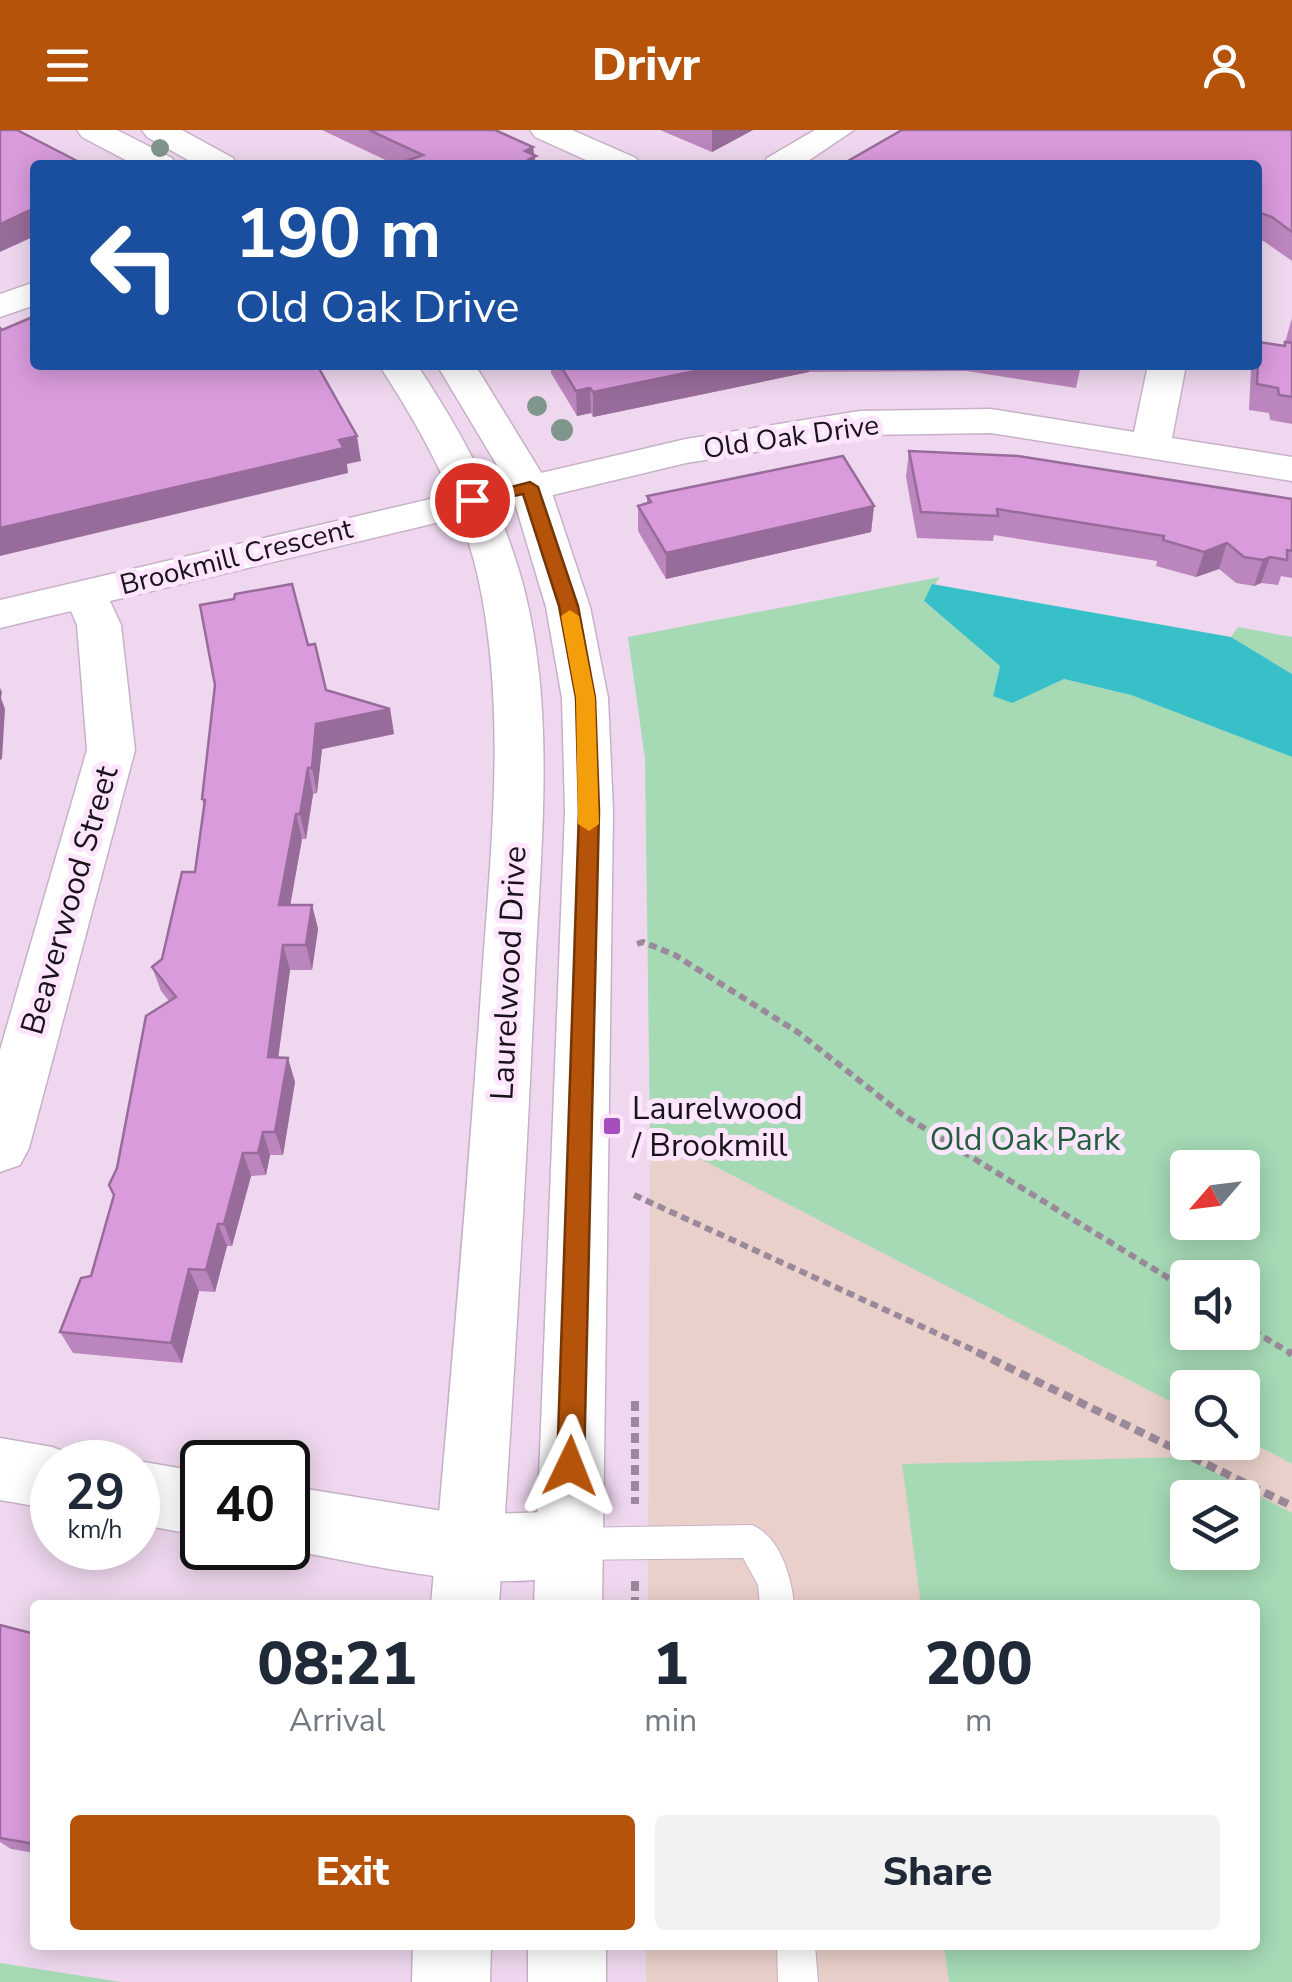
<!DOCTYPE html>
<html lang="en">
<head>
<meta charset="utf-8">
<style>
  :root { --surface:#fff; --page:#f2f2f3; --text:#1f2937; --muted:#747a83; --accent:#b45309 }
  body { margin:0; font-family:"Nunito Sans",sans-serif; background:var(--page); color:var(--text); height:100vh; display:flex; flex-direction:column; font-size:38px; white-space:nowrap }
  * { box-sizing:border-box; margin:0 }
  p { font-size:32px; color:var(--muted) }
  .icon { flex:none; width:55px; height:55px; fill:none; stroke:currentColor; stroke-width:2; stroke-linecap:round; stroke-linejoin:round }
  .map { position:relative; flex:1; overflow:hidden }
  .side { position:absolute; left:30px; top:1470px; width:1230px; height:350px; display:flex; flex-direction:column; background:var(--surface); border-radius:10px; box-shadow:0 5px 25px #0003 }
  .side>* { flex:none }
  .top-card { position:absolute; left:30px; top:30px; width:1232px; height:210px; border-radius:10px; box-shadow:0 5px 25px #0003; background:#1a4fa0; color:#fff; overflow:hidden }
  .needle { width:65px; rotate:242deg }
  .controls { position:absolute; left:1170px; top:1020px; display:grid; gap:20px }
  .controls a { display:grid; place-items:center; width:90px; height:90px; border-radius:10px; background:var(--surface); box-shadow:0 5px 25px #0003; font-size:50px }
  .speed { position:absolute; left:30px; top:1310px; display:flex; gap:20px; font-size:50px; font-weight:700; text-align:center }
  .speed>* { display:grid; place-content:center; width:130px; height:130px; border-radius:50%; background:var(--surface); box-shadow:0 5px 25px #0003; line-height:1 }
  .speed small { font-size:25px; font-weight:400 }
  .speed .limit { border:5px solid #111; border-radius:15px; background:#fff; color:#111 }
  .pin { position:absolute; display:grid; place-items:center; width:85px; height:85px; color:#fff; margin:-42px; border:5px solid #fff; border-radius:50%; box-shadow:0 2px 10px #0007 }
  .me { position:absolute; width:110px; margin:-55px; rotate:2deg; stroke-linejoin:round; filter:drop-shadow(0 0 8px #0008) }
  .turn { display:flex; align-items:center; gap:35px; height:210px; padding:0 40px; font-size:45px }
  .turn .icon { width:130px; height:130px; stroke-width:2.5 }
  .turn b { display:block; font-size:70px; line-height:85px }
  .eta { display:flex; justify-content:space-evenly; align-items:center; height:170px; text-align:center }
  .eta b { font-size:60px; font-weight:800; line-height:70px }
  .action { display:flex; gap:20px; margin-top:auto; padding:20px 40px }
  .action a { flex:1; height:115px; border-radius:10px; background:var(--accent); color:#fff; font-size:40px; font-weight:800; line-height:115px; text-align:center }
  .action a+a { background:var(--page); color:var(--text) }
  header { display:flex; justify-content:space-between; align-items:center; height:130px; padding:0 40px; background:var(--accent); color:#fff; font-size:45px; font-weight:800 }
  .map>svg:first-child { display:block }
</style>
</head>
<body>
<header><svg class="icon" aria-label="menu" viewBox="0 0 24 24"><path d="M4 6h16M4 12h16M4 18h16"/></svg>Drivr<svg class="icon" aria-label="person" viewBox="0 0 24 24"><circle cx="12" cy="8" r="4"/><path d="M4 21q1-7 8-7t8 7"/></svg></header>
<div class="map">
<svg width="1292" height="1852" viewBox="0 0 1292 1852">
  <rect width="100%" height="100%" fill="#efd8ef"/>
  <path fill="#ead0ca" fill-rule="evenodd" d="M650,1003L1187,1280L1188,1312H1242L1243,1308L1292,1334V1852H646V1815H1255V1475H648ZM1188,1368H1242V1422H1188Z"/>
  <g fill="#a5dab5" fill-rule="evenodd">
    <path d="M940,447L924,471L1000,536L993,565L1013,572L1064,549L1131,565L1292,627V1334L1243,1308L1242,1258H1188L1187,1280L650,1003L645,629L628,507ZM1188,1038H1242V1092H1188ZM1188,1148H1242V1202H1188Z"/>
    <path d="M1238,497L1292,507V544L1231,507Z"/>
    <path d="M1186,1327L1292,1383V1852H949L944,1815H1255V1475H921L902,1334ZM1188,1368H1242V1422H1188Z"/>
    <path d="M0,1833L121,1852H0Z"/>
  </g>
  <path fill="#38c0c9" d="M932,454L1231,507L1292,544V627L1131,565L1064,549L1012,573L993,566L1000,536L924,471Z"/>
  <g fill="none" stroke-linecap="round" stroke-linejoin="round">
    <defs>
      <g id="service">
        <path d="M752,1395C780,1406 792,1448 794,1475H760L758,1455L743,1428L569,1430L557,1426L552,1414L557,1402L569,1398Z"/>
        <path d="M777,1815H815L818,1852H778Z"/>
      </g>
      <g id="minor">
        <path d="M530,0H572L636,28L640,35H597L535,7Z"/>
        <path d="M815,0H854L802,35H763L767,28Z"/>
        <path d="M35,152V175L0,187V164Z"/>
        <path d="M1148,235H1186L1172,308L1292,327V351L991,303L860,305L686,333L110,471L121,495L135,620L29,1018L20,1035L0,1042V920L87,620L77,495L71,481L0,498V470L686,309L860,281L991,279L1134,302Z"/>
        <path d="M0,1308L52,1317L75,1326L78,1332H52V1379L0,1370Z"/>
        <path d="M138,1331L202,1342V1406L138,1394Z"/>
        <path d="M288,1356L467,1385L568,1381L592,1391L602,1414L592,1437C507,1471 376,1435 288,1420L281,1418H288Z"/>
      </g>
      <g id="tertiary">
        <path d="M77,0H117L172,28L176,35H135L82,7Z"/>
        <path d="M142,0H182L233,28L237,35H197L147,7Z"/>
        <path d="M379,235H417C460,299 498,369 520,444C557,572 541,711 535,842C526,1053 513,1264 499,1475H431C449,1271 467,1067 481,863C490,725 508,584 478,447C461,371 421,299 379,235Z"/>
        <path d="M437,235H475L550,357L590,477L608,568L613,681L602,1475H534L565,681L562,568L546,477L510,357Z"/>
        <path d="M413,1815H491L490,1852H412Z"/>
        <rect x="528" y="1815" width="78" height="37"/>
      </g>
    </defs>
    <use href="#service" stroke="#c7b1c8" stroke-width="2"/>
    <use href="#minor" stroke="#c7b1c8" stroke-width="3"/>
    <use href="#tertiary" stroke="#c7b1c8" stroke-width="3"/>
    <g stroke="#9a899a" stroke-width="6" stroke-dasharray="8 5" stroke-linecap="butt">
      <path d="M637,814L643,812L675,825L799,903L903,985L1188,1160"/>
      <path d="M634,1065L982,1224"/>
      <path d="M1242,1194L1292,1224"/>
    </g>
    <g stroke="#9a899a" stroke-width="8" stroke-dasharray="10 6" stroke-linecap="butt">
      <path d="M977,1222L1292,1376"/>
      <path d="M1289,1222L1292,1224"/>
      <path d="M635,1271V1374"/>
      <path d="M635,1451V1475"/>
    </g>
    <use href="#service" fill="#fff" fill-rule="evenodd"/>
    <use href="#minor" fill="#fff" fill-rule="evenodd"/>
    <use href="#tertiary" fill="#fff" fill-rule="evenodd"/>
  </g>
  <g fill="#7f968d">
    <circle cx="160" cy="18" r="9"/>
    <circle cx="537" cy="276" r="10"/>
    <circle cx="562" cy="300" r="11"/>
  </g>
  <g fill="#bb85bd">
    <path d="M322,0H495L533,17V25L396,35Z"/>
    <path d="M660,0H753L712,22Z"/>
    <path d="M1292,0V131L1265,112L1258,109V35Z"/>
    <path d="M1292,188V294L1270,290L1269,283L1249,280L1251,238L1252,235H1258L1259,212L1284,216Z"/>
    <path d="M551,235H1081L1076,258L967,241L809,242L593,287L591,283L577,286L551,243Z"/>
    <path d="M909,321L1292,369V448L1281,446L1278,455L1261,453L1254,456L1236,453L1219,439L1196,447L1156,436L1157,431L994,405L993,411L917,408L906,347Z"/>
    <path d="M647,366L874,376L871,402L666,449L638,401V376L647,373Z"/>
    <path d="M308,515L326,560L390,579L394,604L322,619L317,663L313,664L306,709H302L290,775H312L318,799L312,840H290L278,928L295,952L283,1025H270L266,1045L251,1046L232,1116H227L215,1162L199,1161L182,1233L73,1223L60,1202L91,1146L114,1065L117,1038L169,871L161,861L152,837L162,829L195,742L204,677L202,669Z"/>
    <path d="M0,1495L35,1504V1723L11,1719L0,1712Z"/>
  </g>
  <g fill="#986c9a">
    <path d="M712,0H753L712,22Z"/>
    <path d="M533,17L536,35H526L525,21Z"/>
    <path d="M35,78V106L0,122V94Z"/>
    <path d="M725,235H810L809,242L593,287V262Z"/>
    <path d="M590,258L591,283L577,286L576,261Z"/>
    <path d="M357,306L361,331L347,334L348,343L0,426V398Z"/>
    <path d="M874,376L871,402L666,449V423Z"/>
    <path d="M1227,413L1219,439L1196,447L1204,422Z"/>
    <path d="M1270,427L1261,453L1254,456L1263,430Z"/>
    <path d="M0,558L2,562L1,568L5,579L2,629L0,630Z"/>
    <path d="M390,579L394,604L322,619L317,663L312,638L316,594Z"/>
    <path d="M308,638L313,664L306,709L300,684Z"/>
    <path d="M296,684L302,709L286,799L279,775Z"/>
    <path d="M312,775L318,799L312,840L306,815Z"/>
    <path d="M283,815L290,840L275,951L268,927Z"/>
    <path d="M288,928L295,952L283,1025L275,1002Z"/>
    <path d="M263,1002L270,1025L266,1045L258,1023Z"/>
    <path d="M243,1023L251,1046L232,1116L224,1094Z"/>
    <path d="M218,1094L227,1116L215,1162L206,1140Z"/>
    <path d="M189,1139L199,1161L182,1233L171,1213Z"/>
  </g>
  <g fill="#d99bdc" stroke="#986c9a" stroke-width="2.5">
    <path d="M0,0H17L85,35H35V78L0,94Z"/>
    <path d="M369,0H495L533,17L525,21L536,26L529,29L542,35H395L423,25Z"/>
    <path d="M902,0H1292V102L1272,87L1258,82V35H841Z"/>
    <path d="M35,186V235H317L357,306L339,310L344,318L0,398V198L2,200Z"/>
    <path d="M1259,212L1285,216V212L1292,213V267L1279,265L1278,258L1257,254Z"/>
    <path d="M560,235H725L593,262L590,258L576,261Z"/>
    <path d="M909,321L1018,326L1292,369V421L1287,420V430L1270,427L1263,430L1244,427L1227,413L1204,422L1163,410L1164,406L997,379L998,386L921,382Z"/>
    <path d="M843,326L874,376L666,423L638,376L651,372L647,366Z"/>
    <path d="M292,454L308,515L315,514L326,560L390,579L316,594L312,638H308L300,684H296L279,775H312L306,815H283L268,927L288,928L275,1002H263L258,1023H243L224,1094H218L206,1140L189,1139L171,1213L60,1202L81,1148L91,1146L114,1065L109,1055L117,1038L146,886L176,867L152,837L162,829L182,742H195L205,670L202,669L215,555L200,475L234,469L235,464Z"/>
    <path d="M0,1495L35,1504V1714L0,1708Z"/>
  </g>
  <path fill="#b45309" stroke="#753606" stroke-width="2.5" d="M530,352L538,357L578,476L595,568L599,681L584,1336L580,1345L570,1348L561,1345L557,1336L579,681L576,568L559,476L523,364L472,375L463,370Z"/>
  <path fill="#f59e0b" d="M570,480L579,486L595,568L599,694L589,701L578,694L576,568L561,486Z"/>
  <rect fill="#a64fbc" stroke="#fce5fd" stroke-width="4" x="602" y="986" width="20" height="20" rx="5"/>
  <g text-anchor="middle" stroke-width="10" stroke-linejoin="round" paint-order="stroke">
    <g font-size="28" fill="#1a121a" stroke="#fce5fd">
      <text transform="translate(791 306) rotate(-8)" y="10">Old Oak Drive</text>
      <text transform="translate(236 426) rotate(-14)" y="10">Brookmill Crescent</text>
    </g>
    <g font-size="32" fill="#1a121a" stroke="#fce5fd">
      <text transform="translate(69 770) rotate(-74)" y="11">Beaverwood Street</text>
      <text transform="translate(508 843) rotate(-87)" y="11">Laurelwood Drive</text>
    </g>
    <g font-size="32" fill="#1a121a" stroke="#fce5fd" text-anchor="start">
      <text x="632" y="989">Laurelwood<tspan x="632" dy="37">/ Brookmill</tspan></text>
    </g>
    <g font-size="32" fill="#24603d" stroke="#fce5fd">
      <text x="1025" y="1020">Old Oak Park</text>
    </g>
  </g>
</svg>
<div class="controls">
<a><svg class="needle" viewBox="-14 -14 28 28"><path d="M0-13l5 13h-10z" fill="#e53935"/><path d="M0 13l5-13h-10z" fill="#747a83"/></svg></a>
<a><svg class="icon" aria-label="sound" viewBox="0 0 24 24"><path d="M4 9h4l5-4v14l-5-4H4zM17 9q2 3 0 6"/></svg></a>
<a><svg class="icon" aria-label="search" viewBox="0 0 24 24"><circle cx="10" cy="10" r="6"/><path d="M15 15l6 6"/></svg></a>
<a><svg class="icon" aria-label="layers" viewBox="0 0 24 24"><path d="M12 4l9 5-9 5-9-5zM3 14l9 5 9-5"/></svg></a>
</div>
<div class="speed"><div>29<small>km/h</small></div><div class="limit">40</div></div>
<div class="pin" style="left:472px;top:370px;background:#d93025"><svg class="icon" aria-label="arrive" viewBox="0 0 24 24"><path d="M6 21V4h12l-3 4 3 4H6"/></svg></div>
<svg class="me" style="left:570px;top:1336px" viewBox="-20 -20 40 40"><path d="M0-17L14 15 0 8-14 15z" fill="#b45309" stroke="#fff" stroke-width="4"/></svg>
<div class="top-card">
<div class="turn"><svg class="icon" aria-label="left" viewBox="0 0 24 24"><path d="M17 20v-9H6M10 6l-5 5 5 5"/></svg><div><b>190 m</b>Old Oak Drive</div></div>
</div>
<section class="side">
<div class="eta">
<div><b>08:21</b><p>Arrival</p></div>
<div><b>1</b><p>min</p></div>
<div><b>200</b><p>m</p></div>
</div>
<div class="action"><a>Exit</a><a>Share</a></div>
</section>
</div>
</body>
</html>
